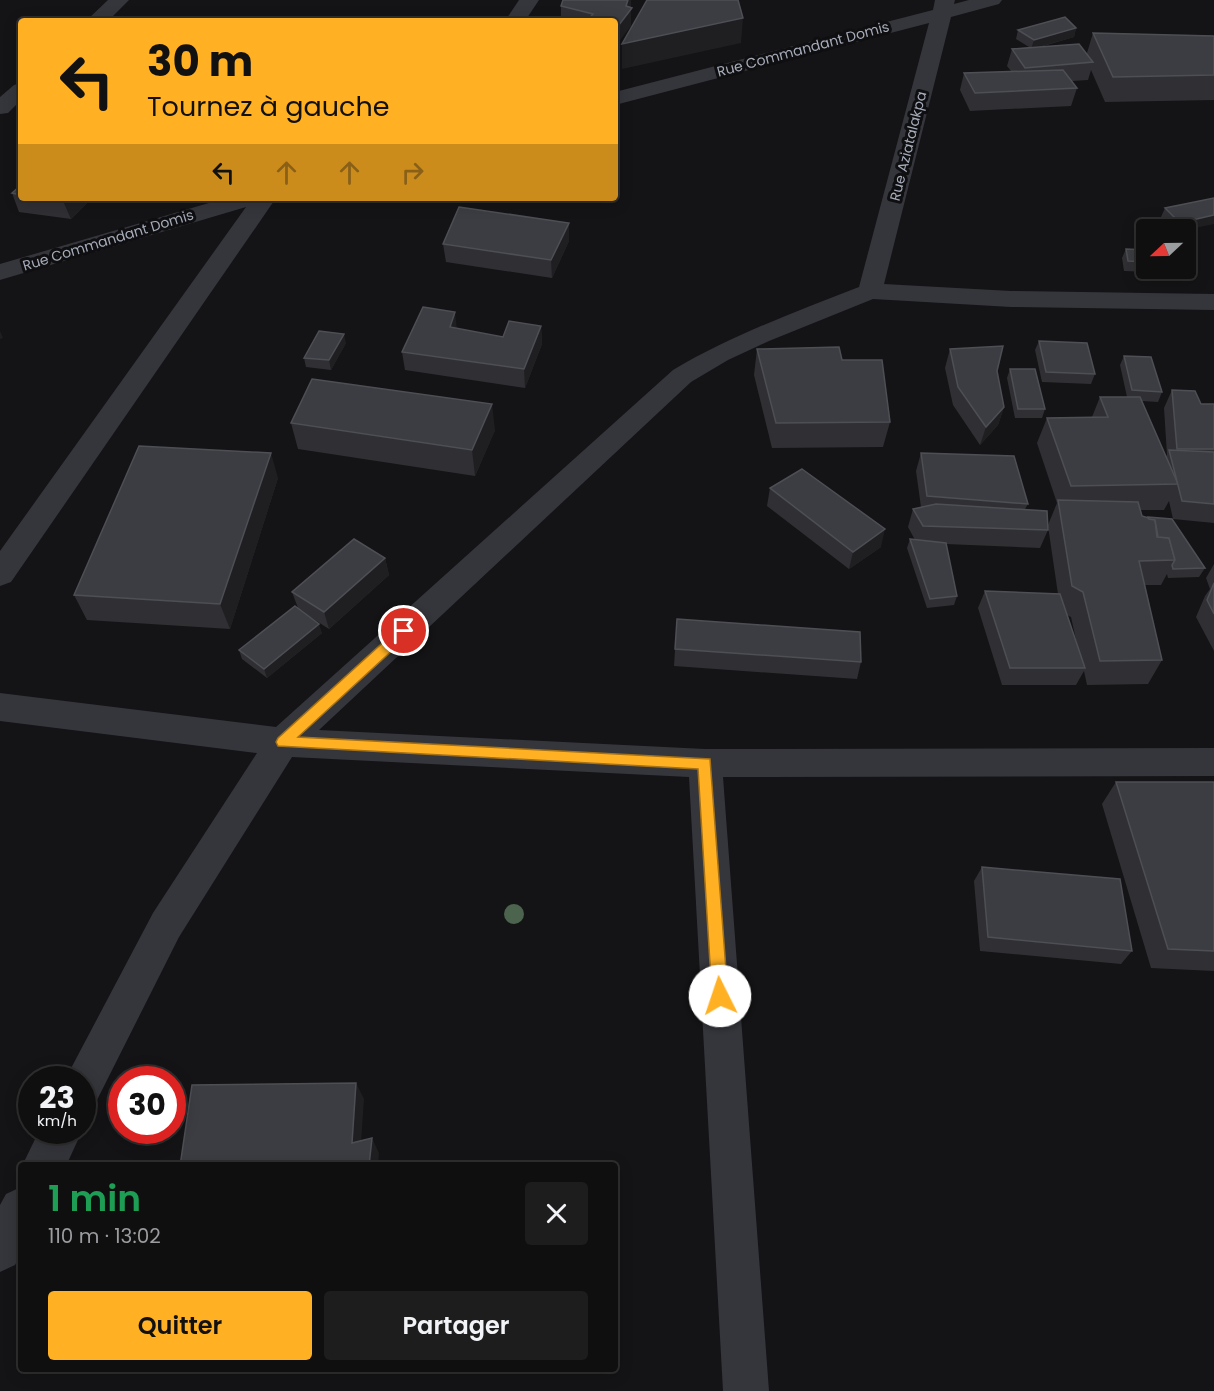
<!DOCTYPE html>
<html lang="fr">
<head>
<meta charset="utf-8">
<style>
  :root { --surface:#0f0f10; --page:#1d1d1e; --text:#f1f3f6; --muted:#9b9c9f; --line:#2f2f30; --accent:#ffb023 }
  body { margin:0; font-family:Poppins,sans-serif; background:var(--page); color:var(--text); height:100vh; display:flex; flex-direction:column; font-size:22px; white-space:nowrap }
  * { box-sizing:border-box; margin:0 }
  p { font-size:20px; color:var(--muted) }
  .icon { flex:none; width:33px; height:33px; fill:none; stroke:currentColor; stroke-width:2; stroke-linecap:round; stroke-linejoin:round }
  .map { position:relative; flex:1; overflow:hidden }
  .details { position:absolute; left:18px; top:1162px; width:600px; height:210px; display:flex; flex-direction:column; background:var(--surface); border-radius:6px; box-shadow:0 3px 15px #0003,0 0 0 2px var(--line) }
  .details>* { flex:none }
  .guide { position:absolute; left:18px; top:18px; width:600px; height:183px; border-radius:6px; box-shadow:0 3px 15px #0003,0 0 0 2px var(--line); background:#ffb023; color:#111; overflow:hidden }
  .needle { width:39px; rotate:248deg }
  .fabs { position:absolute; left:1136px; top:219px; display:grid; gap:12px }
  .fabs a { display:grid; place-items:center; width:60px; height:60px; border-radius:6px; background:var(--surface); box-shadow:0 3px 15px #0003,0 0 0 2px var(--line); font-size:30px }
  .speed { position:absolute; left:18px; top:1066px; display:flex; gap:12px; font-size:30px; font-weight:700; text-align:center }
  .speed>* { display:grid; place-content:center; width:78px; height:78px; border-radius:50%; background:var(--surface); box-shadow:0 3px 15px #0003,0 0 0 2px var(--line); line-height:1 }
  .speed small { font-size:15px; font-weight:400 }
  .speed .limit { border:9px solid #d22; background:#fff; color:#111 }
  .pin { position:absolute; display:grid; place-items:center; width:51px; height:51px; color:#fff; margin:-26px; border:3px solid #fff; border-radius:50%; box-shadow:0 2px 6px #0007 }
  .me { position:absolute; width:66px; margin:-33px; rotate:356deg; stroke-linejoin:round; filter:drop-shadow(0 0 4px #0008) }
  .turn { display:flex; align-items:center; gap:21px; height:126px; padding:0 30px; font-size:27px }
  .turn .icon { width:78px; height:78px; stroke-width:2.5 }
  .turn b { display:block; font-size:42px; line-height:51px }
  .lanes { display:flex; align-items:center; height:57px; padding:0 30px; background:#0003; justify-content:center; gap:30px; direction:ltr }
  .lanes .off { opacity:.35 }
  .round { display:grid; place-items:center; flex:none; width:63px; height:63px; border-radius:6px; background:var(--page) }
  .overview { display:flex; align-items:center; justify-content:space-between; height:102px; padding:0 30px }
  h1 { font-size:36px; font-weight:600; line-height:45px; color:#1e9e55 }
  .button { display:flex; gap:12px; margin-top:auto; padding:12px 30px }
  .button a { flex:1; height:69px; border-radius:6px; background:var(--accent); color:#111; font-size:24px; font-weight:600; line-height:69px; text-align:center }
  .button a+a { background:var(--page); color:var(--text) }
  .map>svg:first-child { display:block }
</style>
</head>
<body>
<div class="map">
<svg width="1214" height="1391" viewBox="0 0 1214 1391">
  <rect width="100%" height="100%" fill="#141416"/>
  <g fill="none" stroke-linecap="round" stroke-linejoin="round">
    <g fill="#35363c" fill-rule="evenodd">
      <path d="M108,0H129L108,21H86Z"/>
      <path d="M519,0H539L525,21H505Z"/>
      <path d="M935,0H955L954,4L969,0H1002L999,4L951,17L884,284L1011,291L1214,294V310L1011,307L873,299L769,341L728,360L691,382L319,730L705,749L1214,748V776L723,777L769,1391H723L689,777L292,757L179,937L96,1102L82,1108V1080H65L68,1074L153,913L257,753L0,721V693L276,727L673,370C732,335 795,312 859,287L929,23L615,105V92L933,10Z"/>
      <path d="M21,83V100L8,113L0,114V97L14,85Z"/>
      <path d="M226,198H276L11,582L0,586V551L246,207L0,280V264Z"/>
      <path d="M39,1131H82L66,1166H22Z"/>
      <path d="M21,1187V1254L15,1265L0,1272V1205L6,1194Z"/>
    </g>
  </g>
  <circle fill="#4c644e" cx="514" cy="914" r="10"/>
  <g fill="#303034" fill-rule="evenodd">
    <path d="M563,0H631V26L615,21H561V6Z"/>
    <path d="M1076,28L1074,37L1040,47L1087,53L1093,33L1214,36V100L1105,102L1091,70L1088,80L1072,81L1077,88L1071,106L970,111L960,90L964,73L1011,71L1007,66L1012,49L1029,47L1016,39L1018,30Z"/>
    <path d="M21,185V198H92L71,219L19,212L12,193Z"/>
    <path d="M1214,198L1185,230H1174L1161,217L1165,208Z"/>
    <path d="M569,241L552,278L446,262L443,244Z"/>
    <path d="M1126,249L1146,250V268H1181L1180,273L1124,271L1122,258Z"/>
    <path d="M541,326L542,344L525,388L405,370L402,352L457,329L503,337Z"/>
    <path d="M1039,341L1095,374L1091,384L1042,382L1035,350Z"/>
    <path d="M346,343L331,370L306,367L304,358Z"/>
    <path d="M757,349L842,360L890,422L883,447L772,448L754,375Z"/>
    <path d="M950,349L1004,407L998,425L980,445L953,405L945,368Z"/>
    <path d="M1124,356L1162,392L1158,402L1142,401L1166,457L1167,455L1164,408L1172,390L1201,404H1214V523L1173,519L1169,501L1164,510H1140L1142,516L1148,518V517L1205,568L1199,577L1168,578L1167,574L1161,585H1145L1162,660L1148,684L1087,685L1084,671L1076,685H1002L978,608L985,591L1058,594L1048,526V530L1040,548L946,544L957,596L954,605L927,608L907,548L910,539L915,540L908,527L913,509L921,507L916,471L921,453L1028,504L1025,509L1048,525L1057,503L1037,443L1047,418L1092,417L1100,397H1127L1120,365ZM1067,615L1071,617L1078,649Z"/>
    <path d="M1010,369L1045,409L1042,418H1015L1007,378Z"/>
    <path d="M291,423L495,430L475,476L298,449Z"/>
    <path d="M278,478L230,629L87,620L74,595Z"/>
    <path d="M770,488L881,547L849,569L767,506Z"/>
    <path d="M385,558L389,575L329,629L304,613L322,633L267,678L242,659L239,650L298,608L292,592Z"/>
    <path d="M1214,564V651L1196,617L1205,596L1210,589L1206,578Z"/>
    <path d="M677,619L861,662L857,679L674,666Z"/>
    <path d="M1116,782H1214V971L1151,968L1102,804Z"/>
    <path d="M982,867L1132,951L1121,964L980,951L974,881Z"/>
  </g>
  <g fill="#1f1f22">
    <path d="M628,0H631V26L615,47V30Z"/>
    <path d="M743,18L741,43L622,69V44Z"/>
    <path d="M1076,28L1074,37L1031,49L1034,40Z"/>
    <path d="M67,198H92L71,219L63,201Z"/>
    <path d="M1214,215V224L1185,230H1177L1180,223Z"/>
    <path d="M569,223V241L552,278L551,260Z"/>
    <path d="M455,312L457,330L450,327Z"/>
    <path d="M541,326L542,344L525,388L524,369Z"/>
    <path d="M0,331L3,338L0,339Z"/>
    <path d="M344,334L346,343L331,370L329,360Z"/>
    <path d="M492,404L495,430L475,476L472,450Z"/>
    <path d="M1004,407L998,425L980,445L986,427Z"/>
    <path d="M271,453L278,478L230,629L220,604Z"/>
    <path d="M885,529L881,547L849,569L853,552Z"/>
    <path d="M385,558L389,575L329,629L324,612Z"/>
    <path d="M319,624L322,633L267,678L264,669Z"/>
    <path d="M356,1083L364,1099L360,1158L352,1143Z"/>
    <path d="M372,1138L379,1153L378,1166H369Z"/>
  </g>
  <g fill="#3c3d42" stroke="#4d4f55" stroke-width="1.5">
    <path d="M563,0H628L626,6L632,8L615,30V21H587L593,14L561,6Z"/>
    <path d="M647,0H738L743,18L622,44Z"/>
    <path d="M1065,17L1076,28L1034,40L1018,30Z"/>
    <path d="M1093,33L1214,36V75L1113,77Z"/>
    <path d="M1079,44L1093,62L1025,68L1012,49Z"/>
    <path d="M1063,70L1077,88L975,93L964,73Z"/>
    <path d="M21,185V195L12,193Z"/>
    <path d="M42,198H67L63,201Z"/>
    <path d="M1214,198V215L1180,223L1165,208Z"/>
    <path d="M459,207L569,223L551,260L443,244Z"/>
    <path d="M1126,249L1146,250V262L1128,261Z"/>
    <path d="M423,307L455,312L450,327L503,337L509,321L541,326L524,369L402,352Z"/>
    <path d="M319,331L344,334L329,360L304,358Z"/>
    <path d="M1039,341L1087,343L1095,374L1046,372Z"/>
    <path d="M1003,346L997,371L1004,407L986,427L958,387L950,349Z"/>
    <path d="M839,347L842,360H882L890,422L776,423L757,349Z"/>
    <path d="M1124,356L1151,357L1162,392L1132,390Z"/>
    <path d="M1010,369H1035L1045,409H1018Z"/>
    <path d="M312,379L492,404L472,450L291,423Z"/>
    <path d="M1172,390L1195,391L1201,404H1214V449H1177Z"/>
    <path d="M1100,397H1140L1178,484L1071,486L1047,418L1108,417Z"/>
    <path d="M139,446L271,453L220,604L74,595Z"/>
    <path d="M1169,450L1214,452V504L1182,501Z"/>
    <path d="M921,453L1014,456L1028,504L927,496Z"/>
    <path d="M802,469L885,529L853,552L770,488Z"/>
    <path d="M1058,500L1138,502L1142,516L1155,520L1157,537L1169,538L1175,560L1139,561L1162,660L1100,661L1083,592L1072,586Z"/>
    <path d="M936,504L1047,511L1048,530L923,526L913,509Z"/>
    <path d="M1148,517L1172,519L1205,568L1173,569L1172,565L1175,560L1169,538L1158,537L1155,520L1149,519Z"/>
    <path d="M354,539L385,558L324,612L292,592Z"/>
    <path d="M910,539L946,543L957,596L930,599Z"/>
    <path d="M1214,583V614L1207,600Z"/>
    <path d="M985,591L1060,594L1085,668H1010Z"/>
    <path d="M295,606L319,624L264,669L239,650Z"/>
    <path d="M677,619L860,632L861,662L675,649Z"/>
    <path d="M1116,782H1214V951L1168,949Z"/>
    <path d="M982,867L1120,879L1132,951L988,937Z"/>
    <path d="M356,1083L352,1143L372,1138L369,1166H180L192,1085Z"/>
  </g>
  <path fill="#ffb023" stroke="#a67217" stroke-width="1.5" d="M404,626L411,631L409,635L298,737L710,759L728,996L726,1001L720,1004L714,1001L712,996L698,769L278,746L276,742L278,738L400,627Z"/>
  <g text-anchor="middle" stroke-width="6" stroke-linejoin="round" paint-order="stroke">
    <g font-size="14" fill="#a5abb8" stroke="#0f0f11">
      <text transform="translate(803 49) rotate(-15)" y="5">Rue Commandant Domis</text>
      <text transform="translate(908 146) rotate(-76)" y="5">Rue Aziatalakpa</text>
      <text transform="translate(108 240) rotate(-17)" y="5">Rue Commandant Domis</text>
    </g>
  </g>
</svg>
<div class="fabs">
<a><svg class="needle" viewBox="-14 -14 28 28"><path d="M0-13l5 13h-10z" fill="#e53935"/><path d="M0 13l5-13h-10z" fill="#9b9c9f"/></svg></a>
</div>
<div class="speed"><div>23<small>km/h</small></div><div class="limit">30</div></div>
<div class="pin" style="left:404px;top:631px;background:#d93025"><svg class="icon" aria-label="arrive" viewBox="0 0 24 24"><path d="M6 21V4h12l-3 4 3 4H6"/></svg></div>
<svg class="me" style="left:720px;top:996px" viewBox="-20 -20 40 40"><circle r="19" fill="#fff"/><path d="M0-13L10 11 0 6-10 11z" fill="#ffb023"/></svg>
<div class="guide">
<div class="turn"><svg class="icon" aria-label="left" viewBox="0 0 24 24"><path d="M17 20v-9H6M10 6l-5 5 5 5"/></svg><div><b>30 m</b>Tournez à gauche</div></div>
<div class="lanes"><svg class="icon" aria-label="left" viewBox="0 0 24 24"><path d="M17 20v-9H6M10 6l-5 5 5 5"/></svg><svg class="icon off" aria-label="ahead" viewBox="0 0 24 24"><path d="M12 20V5M6 11l6-6 6 6"/></svg><svg class="icon off" aria-label="ahead" viewBox="0 0 24 24"><path d="M12 20V5M6 11l6-6 6 6"/></svg><svg class="icon off" aria-label="right" viewBox="0 0 24 24"><path d="M7 20v-9h11M14 6l5 5-5 5"/></svg></div>
</div>
<section class="details">
<div class="overview"><div><h1>1 min</h1><p>110 m · 13:02</p></div><a class="round"><svg class="icon" aria-label="close" viewBox="0 0 24 24"><path d="M6 6l12 12M18 6L6 18"/></svg></a></div>
<div class="button"><a>Quitter</a><a>Partager</a></div>
</section>
</div>
</body>
</html>
